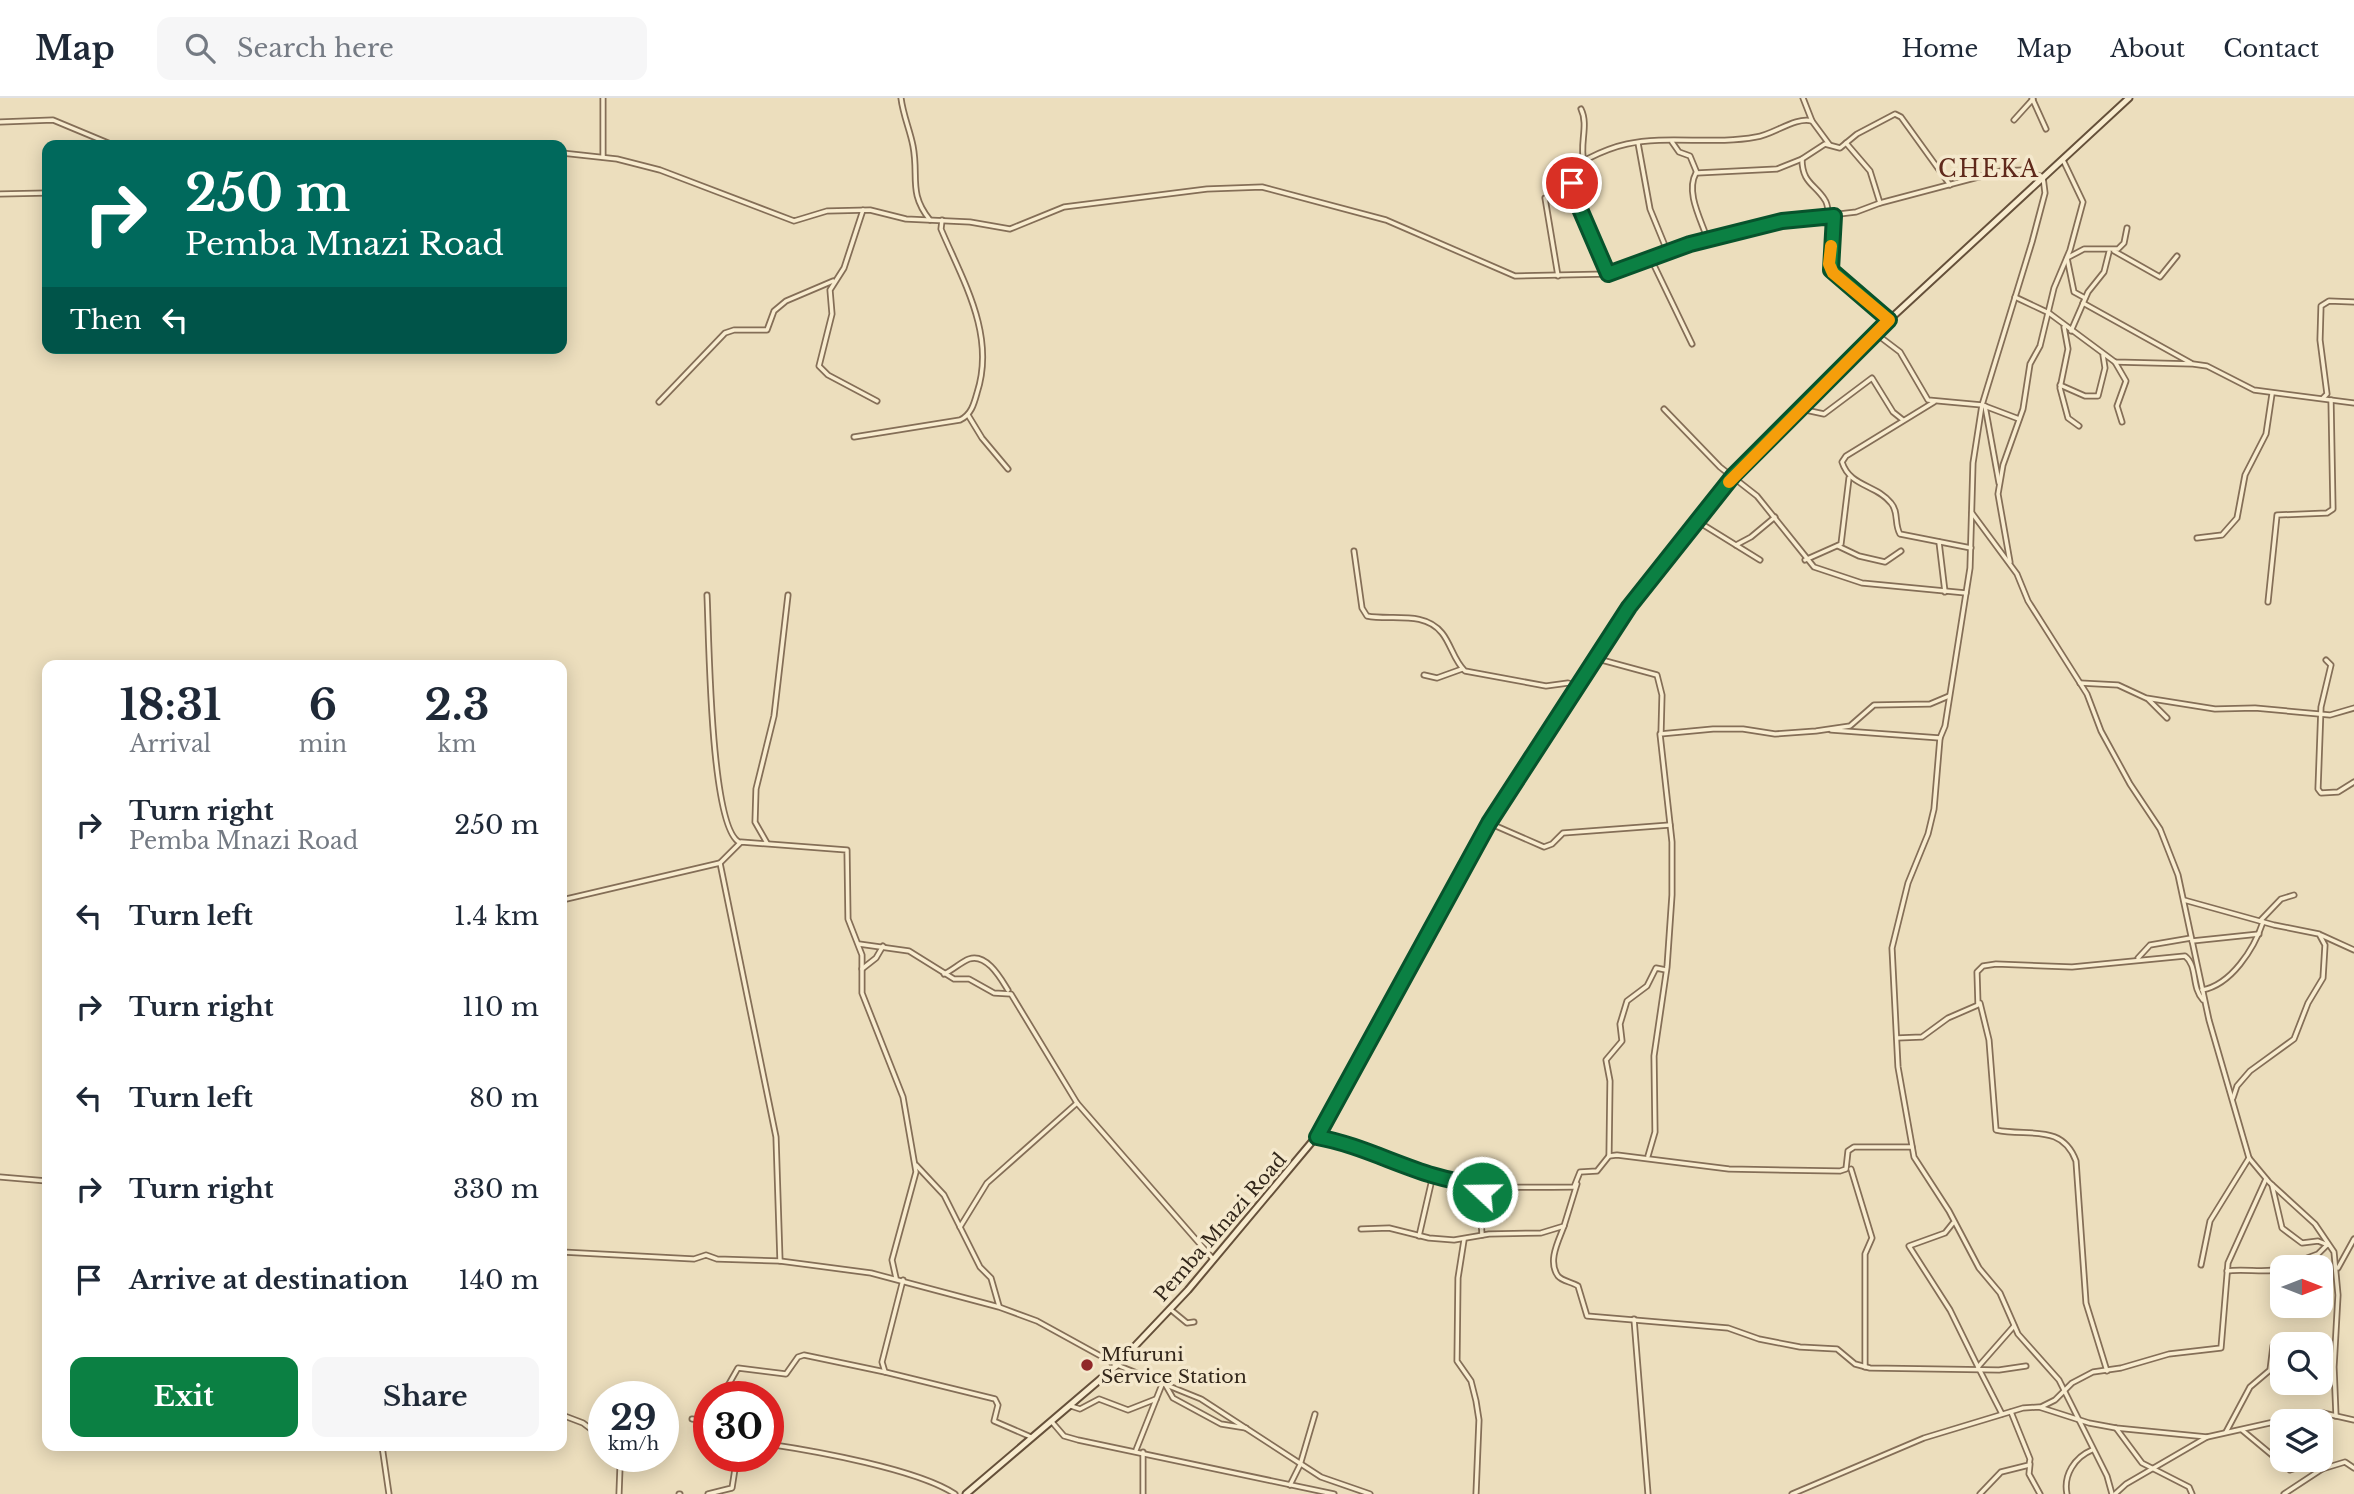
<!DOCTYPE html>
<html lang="en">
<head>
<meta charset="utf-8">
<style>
  :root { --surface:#fff; --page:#f6f6f7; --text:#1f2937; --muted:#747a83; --line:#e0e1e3; --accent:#0b8043 }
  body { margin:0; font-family:"Libre Baskerville",serif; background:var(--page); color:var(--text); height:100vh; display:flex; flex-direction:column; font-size:26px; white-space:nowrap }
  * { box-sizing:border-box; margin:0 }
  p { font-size:23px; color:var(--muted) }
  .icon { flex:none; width:38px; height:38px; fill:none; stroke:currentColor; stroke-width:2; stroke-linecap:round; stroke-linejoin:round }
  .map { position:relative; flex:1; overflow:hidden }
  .panel { position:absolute; left:42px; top:562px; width:525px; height:791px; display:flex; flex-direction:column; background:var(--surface); border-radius:14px; box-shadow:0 4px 18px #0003 }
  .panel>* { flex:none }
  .hud { position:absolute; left:42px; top:42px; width:525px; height:214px; border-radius:14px; box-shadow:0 4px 18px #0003; background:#00695c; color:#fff; overflow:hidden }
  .needle { width:46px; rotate:90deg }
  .fabs { position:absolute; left:2270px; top:1157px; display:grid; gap:14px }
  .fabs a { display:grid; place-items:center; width:63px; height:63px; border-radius:14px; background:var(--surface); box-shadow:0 4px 18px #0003; font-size:35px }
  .speed { position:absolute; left:588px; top:1283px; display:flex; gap:14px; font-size:35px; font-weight:700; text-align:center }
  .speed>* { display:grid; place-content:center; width:91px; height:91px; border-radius:50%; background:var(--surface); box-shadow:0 4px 18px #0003; line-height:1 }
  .speed small { font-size:18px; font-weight:400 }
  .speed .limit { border:10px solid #d22; background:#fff; color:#111 }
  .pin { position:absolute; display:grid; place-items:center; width:60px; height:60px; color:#fff; margin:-30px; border:4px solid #fff; border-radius:50%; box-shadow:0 2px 7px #0007 }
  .me { position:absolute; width:77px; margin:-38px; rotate:291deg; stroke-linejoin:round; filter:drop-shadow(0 0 5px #0008) }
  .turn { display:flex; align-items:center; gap:24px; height:147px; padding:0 28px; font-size:32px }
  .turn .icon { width:91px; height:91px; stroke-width:2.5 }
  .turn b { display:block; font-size:49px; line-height:60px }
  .then { display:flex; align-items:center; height:66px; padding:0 28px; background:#0003; gap:14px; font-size:26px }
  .eta { display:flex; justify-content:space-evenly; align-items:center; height:119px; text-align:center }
  .eta b { font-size:42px; font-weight:700; line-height:49px }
  .cta { display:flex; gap:14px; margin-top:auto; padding:14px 28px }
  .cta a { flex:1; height:80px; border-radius:14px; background:var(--accent); color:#fff; font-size:28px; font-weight:700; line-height:80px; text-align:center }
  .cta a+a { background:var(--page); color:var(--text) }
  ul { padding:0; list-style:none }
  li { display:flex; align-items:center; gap:21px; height:91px; padding:0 28px }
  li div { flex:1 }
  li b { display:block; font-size:26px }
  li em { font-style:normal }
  header { display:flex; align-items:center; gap:42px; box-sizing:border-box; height:98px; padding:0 35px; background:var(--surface); border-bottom:2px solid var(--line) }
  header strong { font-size:33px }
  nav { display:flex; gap:38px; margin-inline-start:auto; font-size:24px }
  .search { width:490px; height:63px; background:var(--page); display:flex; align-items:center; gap:18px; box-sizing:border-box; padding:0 24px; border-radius:14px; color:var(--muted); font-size:26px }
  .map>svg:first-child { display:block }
</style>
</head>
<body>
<header>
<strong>Map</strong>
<div class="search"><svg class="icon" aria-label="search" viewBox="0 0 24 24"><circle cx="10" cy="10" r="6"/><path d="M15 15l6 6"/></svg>Search here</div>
<nav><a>Home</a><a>Map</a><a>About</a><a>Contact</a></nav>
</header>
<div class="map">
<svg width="2354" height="1396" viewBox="0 0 2354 1396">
  <rect width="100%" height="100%" fill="#ecdebd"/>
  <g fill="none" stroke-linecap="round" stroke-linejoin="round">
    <defs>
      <g id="minor">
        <path d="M901,0C903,17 910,32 913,48C919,79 908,95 930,122"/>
        <path d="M1803,0L1812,23"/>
        <path d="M2032,0L2046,31"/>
        <path d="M1581,11C1589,27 1579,47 1584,64"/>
        <path d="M2014,22L2033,1"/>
        <path d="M0,24L53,22L113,47"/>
        <path d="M1672,44L1679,54L1690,58L1697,75L1777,71L1802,61"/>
        <path d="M1638,45L1650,111L1668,155"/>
        <path d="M1846,45L1870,73L1880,105"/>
        <path d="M562,55L617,61L660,72L794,123L827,113L870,112L906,121L970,124L1010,131L1064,109L1207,91L1262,89L1386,122L1515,178L1608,176L1690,146L1781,123L1856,114L1880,105L2001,73L2023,72L2043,79L2045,95L2032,144L1982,307L1973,365L1970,470L1945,628L1940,640L1934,711L1928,736L1908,785L1892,850L1898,969L1914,1059L1949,1113L1979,1170L2000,1195L2018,1236L2059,1282L2107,1378L2112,1396"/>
        <path d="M603,59V0"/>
        <path d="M1572,67L1576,102L1608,176"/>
        <path d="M1696,75C1685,95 1702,123 1708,143"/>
        <path d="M0,96L47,95"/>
        <path d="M1551,98L1549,83C1572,69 1599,52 1627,46C1667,37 1714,47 1756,39C1773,37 1796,18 1812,23L1829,46"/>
        <path d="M863,112L844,170L830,192L832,216L819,268L828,277L877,303"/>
        <path d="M1829,119C1828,114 1828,106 1825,102C1815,86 1802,85 1802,61L1825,46L1840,50L1857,36L1895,16L1901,19L1950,87"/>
        <path d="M1834,119L1831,172L1889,222"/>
        <path d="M2114,153L2160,179L2177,158"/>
        <path d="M1651,161L1692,246"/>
        <path d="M1558,178L1545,100L1574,94"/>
        <path d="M2015,199L2049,215L2115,264L2193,266L2207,268L2254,292L2354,305"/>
        <path d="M2085,200L2074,194L2067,160L2084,151H2118L2124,145L2127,130"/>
        <path d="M2083,205L2191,265"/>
        <path d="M2064,229L2068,251L2060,290L2068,320L2079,328"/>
        <path d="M2071,233L2088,194L2104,174L2109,154"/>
        <path d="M1875,235L1900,254L1928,302L1982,307L2019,321"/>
        <path d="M2115,264L2126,283L2117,308L2122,324"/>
        <path d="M2060,287L2085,298H2098L2105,270L2103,257"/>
        <path d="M2323,300L2327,296L2320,242L2321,208L2329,203L2354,204"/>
        <path d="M659,304L725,235L734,232H767L774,213L786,203L833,183"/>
        <path d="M1934,304L1846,358L1842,364C1850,389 1876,386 1891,405C1899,414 1894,426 1900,436L1971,450"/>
        <path d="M1985,308L1999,385"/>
        <path d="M1664,311L1720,369L1757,398L1814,469L1862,485L1966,495"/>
        <path d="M1801,311L1824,316L1872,280L1893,314L1903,322"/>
        <path d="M968,317L982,340L1008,371"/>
        <path d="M854,339L960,322C971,317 974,306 977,295C996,237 963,183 941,131L942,122"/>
        <path d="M1972,415L2017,476L2028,503L2087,596L2101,633L2130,686L2160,731L2178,777L2209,922L2249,1060L2269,1084L2315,1126L2334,1154L2338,1197L2334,1269L2336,1318"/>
        <path d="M1697,423L1760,462"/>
        <path d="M2197,440L2222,437L2237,420L2245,377L2266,336L2272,296"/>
        <path d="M1939,444L1945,494"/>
        <path d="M1736,447L1751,439L1775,419"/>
        <path d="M1838,448L1859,458L1885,464L1901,453"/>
        <path d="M1354,453L1362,510L1367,518C1390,523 1424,512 1442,535C1451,546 1454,563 1465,573L1546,588L1568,585L1578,588"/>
        <path d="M1805,462L1841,446L1849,380"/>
        <path d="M2010,464L1998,396L2003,367L2023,311L2030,266L2040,248L2054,190L2070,152L2083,104L2063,62"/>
        <path d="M707,497C709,536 710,728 739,744"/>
        <path d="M2268,504L2277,417L2327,415L2333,411L2331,302"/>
        <path d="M1598,561L1657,577L1662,597L1661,635"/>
        <path d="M2326,562L2331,567L2321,609L2318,691L2321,695L2338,694L2354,684"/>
        <path d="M1424,577L1437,580L1462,571"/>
        <path d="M2080,585L2118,587L2146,600L2215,611L2255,610L2330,617L2354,610"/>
        <path d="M2148,601L2167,620"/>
        <path d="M1831,632L1940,640"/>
        <path d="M1489,725L1544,749L1552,746L1563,735L1670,727"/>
        <path d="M767,745L755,724L756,691L774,618L788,497"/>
        <path d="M720,765L776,1039L780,1163"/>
        <path d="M562,802L720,765L741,744L847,752L848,821L862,857V895L903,999L916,1074L892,1162L896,1180"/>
        <path d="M2184,802L2274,827L2319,836L2325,847L2323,880L2308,905L2294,941L2250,973L2237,988L2233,1000"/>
        <path d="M2260,823L2281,801L2294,797"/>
        <path d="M2321,837L2354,852"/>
        <path d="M2192,843L2259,836"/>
        <path d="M859,846L909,853L954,881H969L994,895L1011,896L1077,1005L1213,1161"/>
        <path d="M2138,860L2150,847L2191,840"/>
        <path d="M862,871L876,860L883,848"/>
        <path d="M944,876C953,872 961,864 969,861C987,855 1001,881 1008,892"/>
        <path d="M2202,892C2231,887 2254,851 2263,824"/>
        <path d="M1980,905L1989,942L1996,1032C2028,1039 2062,1025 2076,1063L2086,1205L2107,1273"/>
        <path d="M1897,940L1922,939L1948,920L1978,907L1977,874L1983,868L1996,866L2072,869L2185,858C2198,868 2191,889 2203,902"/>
        <path d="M1316,1039C1364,1048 1400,1070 1445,1081C1486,1092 1532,1089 1574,1089L1580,1074L1597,1073L1609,1058L1617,1057L1729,1071L1840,1073L1846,1071L1848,1053L1854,1049H1912"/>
        <path d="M1609,1058L1610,983L1606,962L1622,943L1620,926L1627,903L1647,888L1656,870L1666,872"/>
        <path d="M1648,1058L1655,1034L1654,958L1667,869L1672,797V744L1660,636L1713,631H1743L1775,636L1816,633L1850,628L1874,607L1930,606L1949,598"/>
        <path d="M916,1067L944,1097L980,1169L991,1180L999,1208"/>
        <path d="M1851,1071L1872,1140L1865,1156V1269"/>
        <path d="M0,1079L47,1083"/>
        <path d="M1479,1086L1482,1137"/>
        <path d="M2272,1087L2282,1130L2302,1145L2318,1143L2328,1147"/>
        <path d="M1953,1125L1945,1135L1909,1148L1950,1212L1978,1269"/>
        <path d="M1564,1128C1559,1142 1547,1163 1558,1178C1562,1183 1572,1184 1578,1188L1587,1218L1728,1230L1759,1241L1800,1249L1837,1251L1855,1266L1870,1270L1999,1272L2026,1268"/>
        <path d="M960,1129L987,1085L1077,1005"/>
        <path d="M1361,1131L1389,1130L1429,1140L1454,1142L1489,1136L1541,1135L1564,1128L1577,1086"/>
        <path d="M1419,1138L1433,1077"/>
        <path d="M1464,1142L1458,1180L1457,1263L1471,1283L1476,1303L1479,1322L1476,1396"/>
        <path d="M562,1154L694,1161L706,1157L717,1161L780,1163L871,1175L999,1209L1037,1223L1117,1267L1201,1301L1321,1379L1370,1396"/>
        <path d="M2201,1167L2210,1123L2249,1060"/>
        <path d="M2283,1169L2318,1156L2327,1147"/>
        <path d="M2338,1170L2354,1141"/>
        <path d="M2227,1173C2244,1170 2269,1176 2282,1170"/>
        <path d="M903,1182L882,1264L885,1274L995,1301L998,1307L994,1323L1031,1339"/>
        <path d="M1170,1211L1187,1225L1194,1224"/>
        <path d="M1634,1221L1648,1396"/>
        <path d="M1165,1286L1173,1300L1221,1326L1246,1330"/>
        <path d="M722,1298L738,1270L786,1276L798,1259L804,1257L885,1274"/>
        <path d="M1071,1308L1080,1311L1099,1301L1128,1312L1156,1301"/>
        <path d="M2041,1309L2055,1302L2072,1285L2093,1274L2121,1270L2169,1256L2221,1250L2228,1165L2266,1081"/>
        <path d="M2002,1316L1978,1269L2014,1228"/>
        <path d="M562,1317L583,1325L604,1341"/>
        <path d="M692,1321L709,1323"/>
        <path d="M1052,1324L1064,1338L1078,1342L1334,1396"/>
        <path d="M2116,1330L2142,1365L2189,1389L2192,1396"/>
        <path d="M2242,1332L2290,1372L2305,1367L2322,1371"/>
        <path d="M2226,1334L2250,1289L2270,1272L2273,1248"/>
        <path d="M768,1346C815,1353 917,1371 955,1396"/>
        <path d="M382,1348L389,1396"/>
        <path d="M1136,1352L1163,1284"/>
        <path d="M614,1358L620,1369L619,1396"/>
        <path d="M2030,1366L2029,1376L2040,1396"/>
        <path d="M1290,1387L1300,1367L1315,1316"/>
        <path d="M679,1396H680"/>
        <path d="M708,1396L732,1390L737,1358"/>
        <path d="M1143,1396V1354"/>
        <path d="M1792,1396L1924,1340L2023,1310L2039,1309L2089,1325L2116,1330L2207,1339L2310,1316L2323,1315L2354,1322"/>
        <path d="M1980,1396L2001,1374L2029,1367L2030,1361L2011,1314"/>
        <path d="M2067,1396C2063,1377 2075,1359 2092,1352"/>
        <path d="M2115,1396L2126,1386L2207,1339"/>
        <path d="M2284,1396L2322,1371L2345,1364L2354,1370"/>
      </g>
      <path id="secondary" d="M966,1396L1117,1267L1188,1192L1316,1039L1489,725L1655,472L1733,378L1875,235L2129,0"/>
    </defs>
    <use href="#minor" stroke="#846e57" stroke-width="7"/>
    <use href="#secondary" stroke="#65503a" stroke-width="9"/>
    <use href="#minor" stroke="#f8eccf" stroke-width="3.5"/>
    <use href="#secondary" stroke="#f8eccf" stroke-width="5"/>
  </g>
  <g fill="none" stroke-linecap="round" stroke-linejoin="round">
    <defs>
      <path id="route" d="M1482,1094L1479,1086C1423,1083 1373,1049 1317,1039L1489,725L1629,509L1733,378L1889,222L1831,172L1834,118L1782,123L1690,146L1608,176L1580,111L1572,85"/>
    </defs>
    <use href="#route" stroke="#07532c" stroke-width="18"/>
    <use href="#route" stroke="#0b8043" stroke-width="12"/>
    <path stroke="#f59e0b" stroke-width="12" d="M1729,384L1889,222L1833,175L1829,166L1831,148"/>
  </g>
  <circle fill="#912829" stroke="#f4e8cc" stroke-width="2.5" cx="1087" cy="1267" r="7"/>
  <g text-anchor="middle" stroke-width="7" stroke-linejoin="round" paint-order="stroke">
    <g font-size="19" fill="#33271b" stroke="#f4e8cc">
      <text transform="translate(1220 1129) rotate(-49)" y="7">Pemba Mnazi Road</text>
    </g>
    <g font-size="19" fill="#33271b" stroke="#f4e8cc" text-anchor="start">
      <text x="1101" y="1263">Mfuruni<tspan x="1101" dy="22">Service Station</tspan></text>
    </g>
    <g font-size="23" letter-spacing="2" fill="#5f291b" stroke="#f4e8cc">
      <text x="1989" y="79">CHEKA</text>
    </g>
  </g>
</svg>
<div class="fabs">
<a><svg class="needle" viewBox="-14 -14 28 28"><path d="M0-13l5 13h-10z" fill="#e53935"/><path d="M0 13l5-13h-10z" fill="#747a83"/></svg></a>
<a><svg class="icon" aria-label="search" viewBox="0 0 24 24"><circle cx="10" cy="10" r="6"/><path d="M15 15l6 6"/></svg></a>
<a><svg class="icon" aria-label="layers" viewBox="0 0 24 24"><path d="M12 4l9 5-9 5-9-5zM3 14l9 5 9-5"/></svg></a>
</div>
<div class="speed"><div>29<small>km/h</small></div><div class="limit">30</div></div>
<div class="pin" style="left:1572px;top:85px;background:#d93025"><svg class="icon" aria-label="arrive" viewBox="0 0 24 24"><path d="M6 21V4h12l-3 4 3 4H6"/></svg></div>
<svg class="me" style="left:1482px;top:1094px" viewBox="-20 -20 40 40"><circle r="17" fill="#0b8043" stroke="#fff" stroke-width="3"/><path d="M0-11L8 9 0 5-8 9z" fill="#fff"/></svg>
<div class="hud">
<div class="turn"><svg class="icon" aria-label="right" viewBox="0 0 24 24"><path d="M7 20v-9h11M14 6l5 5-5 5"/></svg><div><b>250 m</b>Pemba Mnazi Road</div></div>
<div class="then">Then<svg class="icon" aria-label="left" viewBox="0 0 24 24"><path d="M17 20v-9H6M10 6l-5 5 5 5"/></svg></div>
</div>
<section class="panel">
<div class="eta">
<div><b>18:31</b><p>Arrival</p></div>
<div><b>6</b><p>min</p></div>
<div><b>2.3</b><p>km</p></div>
</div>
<ul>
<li><svg class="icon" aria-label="right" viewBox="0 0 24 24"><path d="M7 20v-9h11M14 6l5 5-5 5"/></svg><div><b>Turn right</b><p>Pemba Mnazi Road</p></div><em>250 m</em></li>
<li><svg class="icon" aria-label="left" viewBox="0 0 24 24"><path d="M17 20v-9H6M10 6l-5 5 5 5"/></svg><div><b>Turn left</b></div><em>1.4 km</em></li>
<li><svg class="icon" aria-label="right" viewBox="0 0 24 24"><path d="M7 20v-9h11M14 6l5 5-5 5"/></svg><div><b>Turn right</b></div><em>110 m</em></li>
<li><svg class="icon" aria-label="left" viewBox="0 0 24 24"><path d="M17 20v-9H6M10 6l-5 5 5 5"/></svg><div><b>Turn left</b></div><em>80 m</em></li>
<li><svg class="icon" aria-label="right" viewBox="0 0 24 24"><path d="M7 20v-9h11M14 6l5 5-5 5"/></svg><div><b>Turn right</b></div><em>330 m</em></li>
<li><svg class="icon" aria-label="arrive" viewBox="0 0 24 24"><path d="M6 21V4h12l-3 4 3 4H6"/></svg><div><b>Arrive at destination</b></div><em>140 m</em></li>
</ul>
<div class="cta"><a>Exit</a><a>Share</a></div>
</section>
</div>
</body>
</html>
